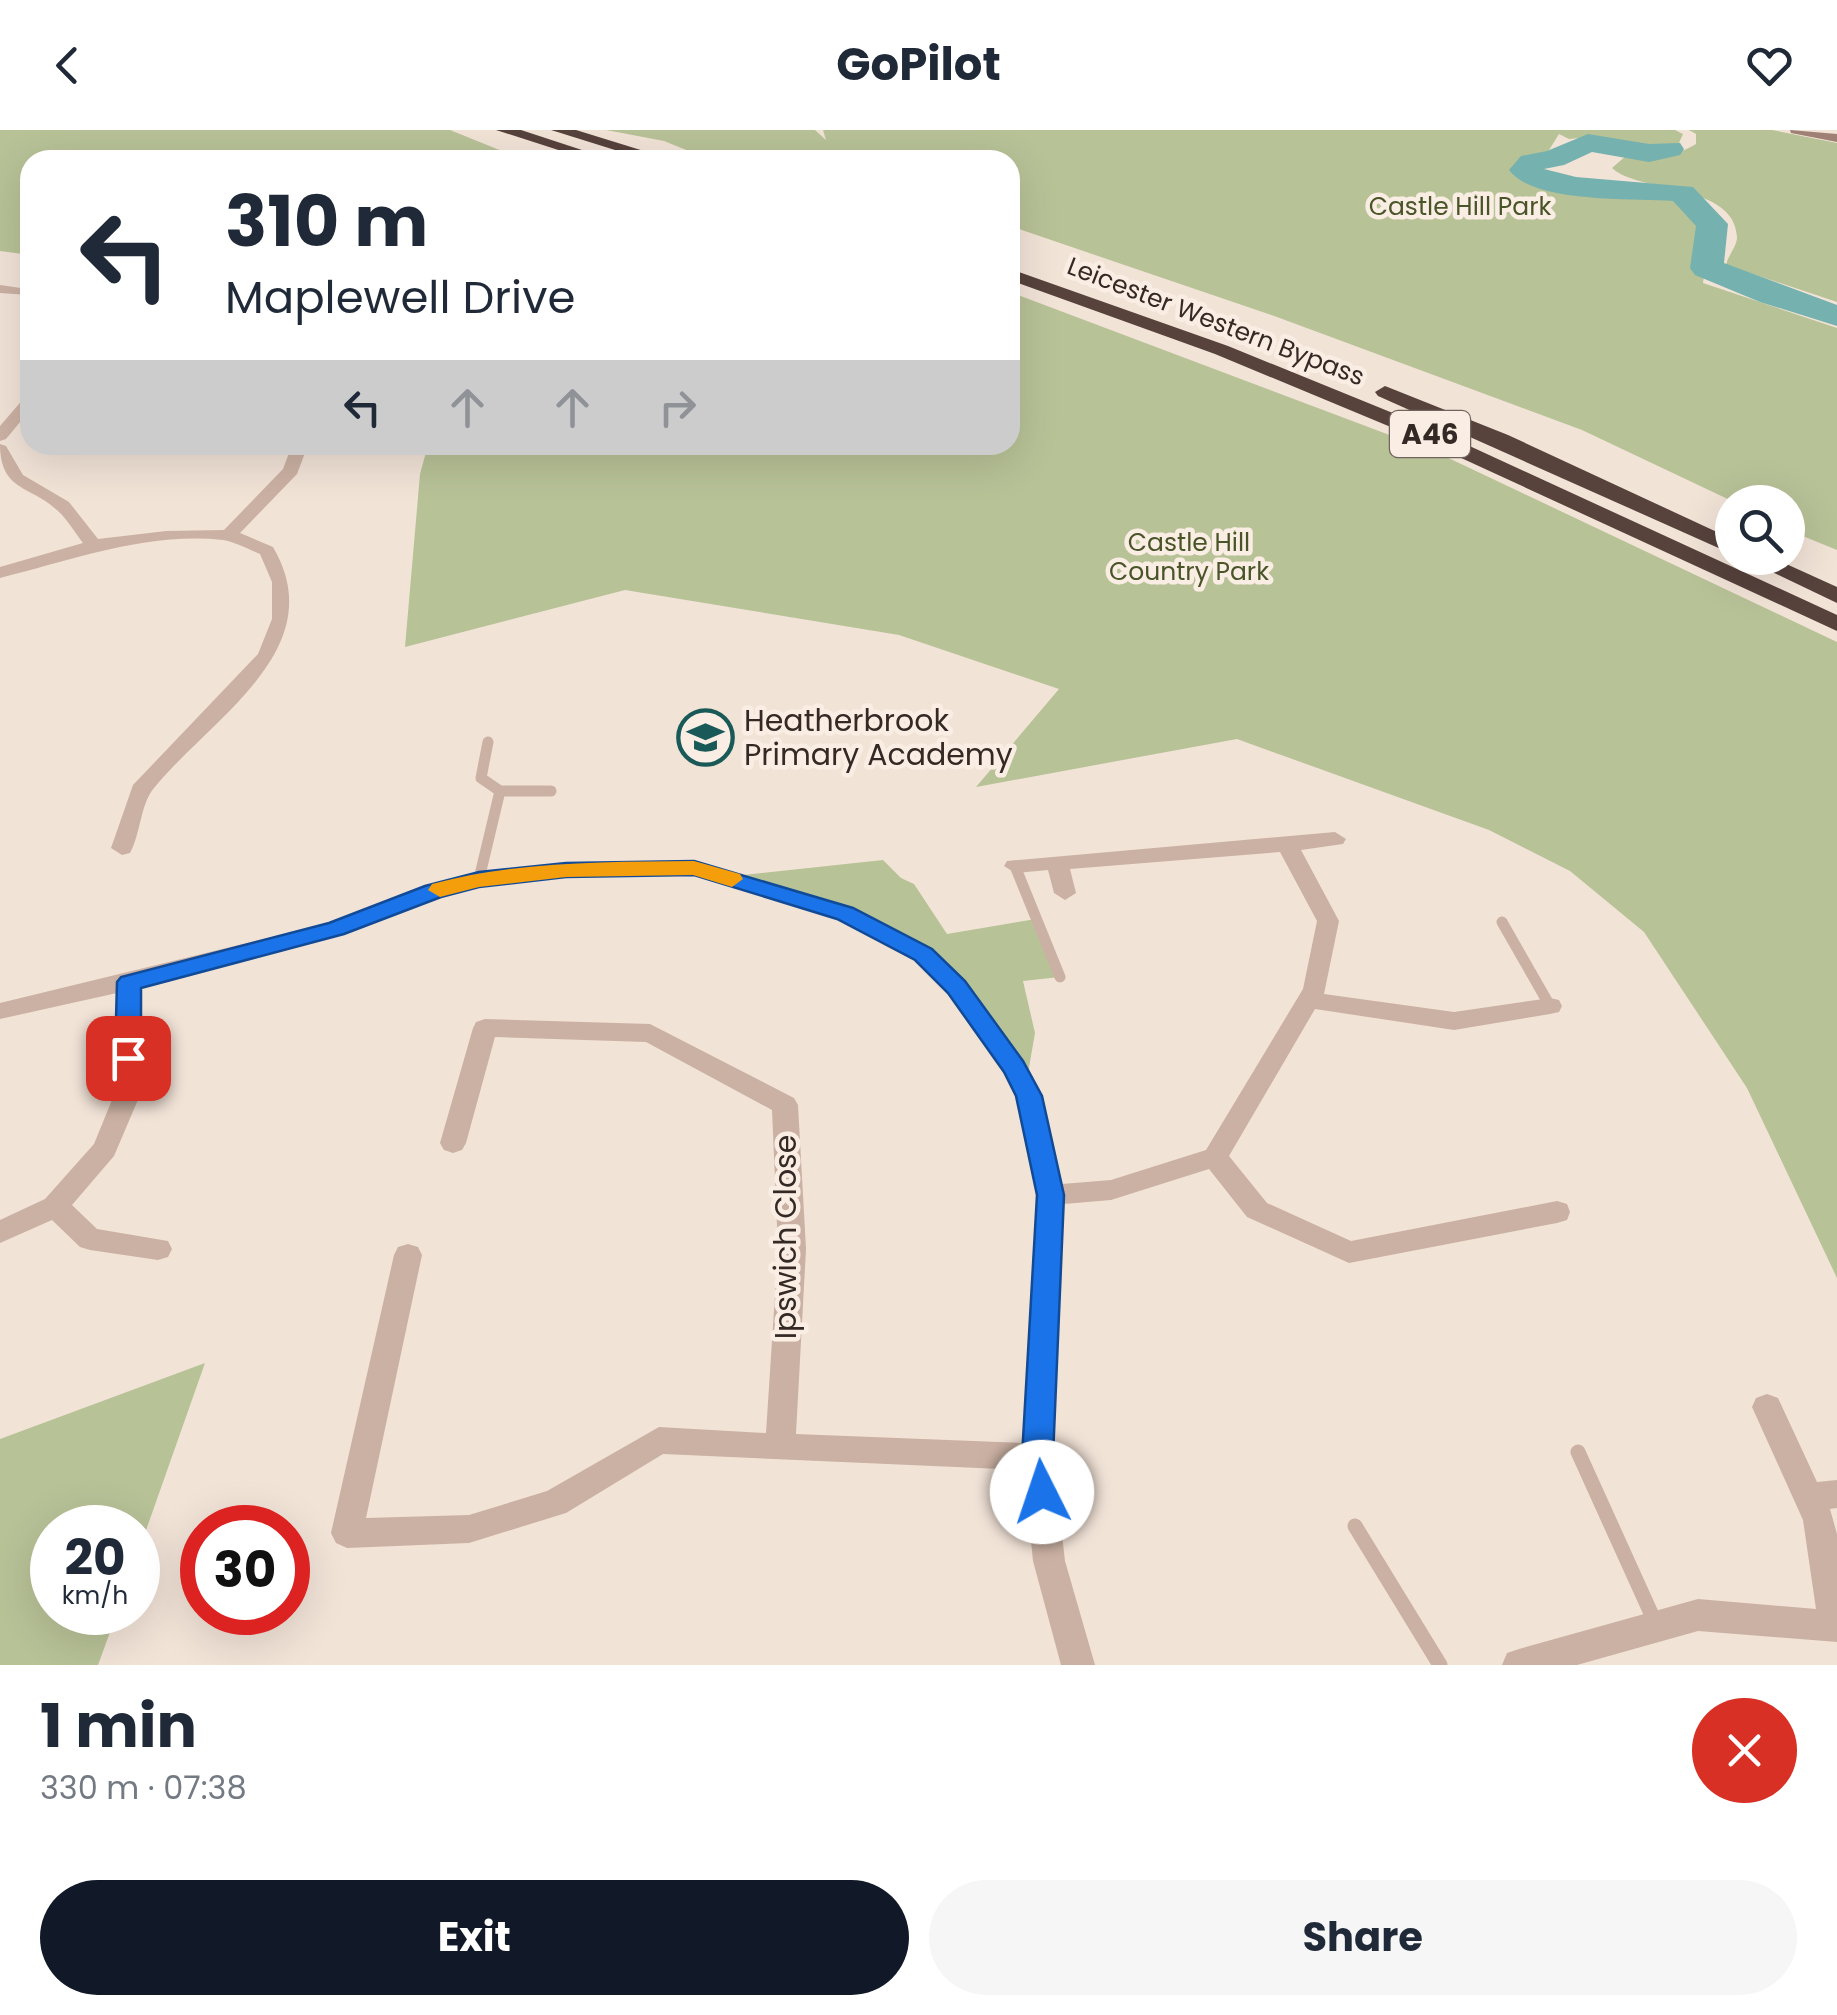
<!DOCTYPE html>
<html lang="en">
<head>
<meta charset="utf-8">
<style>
  :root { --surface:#fff; --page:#f6f6f7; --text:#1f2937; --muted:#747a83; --accent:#111827 }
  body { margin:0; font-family:Poppins,sans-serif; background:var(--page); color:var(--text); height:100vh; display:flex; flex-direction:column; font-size:38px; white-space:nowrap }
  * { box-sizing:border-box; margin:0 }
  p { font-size:32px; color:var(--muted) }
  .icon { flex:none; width:55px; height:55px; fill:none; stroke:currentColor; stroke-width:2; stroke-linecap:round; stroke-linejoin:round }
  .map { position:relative; height:1535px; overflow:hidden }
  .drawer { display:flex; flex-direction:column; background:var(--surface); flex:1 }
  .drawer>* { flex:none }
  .top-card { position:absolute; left:20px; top:20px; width:1000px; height:305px; border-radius:30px; box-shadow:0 10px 40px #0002; background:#fff; color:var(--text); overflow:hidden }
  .buttons { position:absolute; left:1715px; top:355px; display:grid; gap:20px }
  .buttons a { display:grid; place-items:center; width:90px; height:90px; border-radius:50%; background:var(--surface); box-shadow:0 10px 40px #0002; font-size:50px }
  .speed { position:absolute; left:30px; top:1375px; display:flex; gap:20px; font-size:50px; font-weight:700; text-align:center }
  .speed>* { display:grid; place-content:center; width:130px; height:130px; border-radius:50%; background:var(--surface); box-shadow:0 10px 40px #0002; line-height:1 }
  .speed small { font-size:25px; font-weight:400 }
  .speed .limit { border:15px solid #d22; background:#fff; color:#111 }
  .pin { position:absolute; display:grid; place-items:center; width:85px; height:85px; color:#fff; margin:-42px; border-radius:20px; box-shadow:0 5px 15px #0006 }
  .me { position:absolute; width:110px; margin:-55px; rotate:356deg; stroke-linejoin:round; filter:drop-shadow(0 0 8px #0008) }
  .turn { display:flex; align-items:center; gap:35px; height:210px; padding:0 40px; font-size:45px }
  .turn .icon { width:130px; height:130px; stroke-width:2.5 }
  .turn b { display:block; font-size:70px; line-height:85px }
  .lanes { display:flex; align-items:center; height:95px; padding:0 40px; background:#0003; justify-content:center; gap:50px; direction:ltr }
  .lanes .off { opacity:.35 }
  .round { display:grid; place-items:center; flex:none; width:105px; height:105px; border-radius:52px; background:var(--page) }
  .head { display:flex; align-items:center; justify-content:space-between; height:170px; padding:0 40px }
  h1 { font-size:60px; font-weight:700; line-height:75px }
  .cta { display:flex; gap:20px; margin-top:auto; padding:20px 40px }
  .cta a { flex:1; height:115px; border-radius:60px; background:var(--accent); color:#fff; font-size:40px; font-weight:700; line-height:115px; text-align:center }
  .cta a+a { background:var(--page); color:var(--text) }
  header { display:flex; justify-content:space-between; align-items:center; height:130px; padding:0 40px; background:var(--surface); font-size:45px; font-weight:700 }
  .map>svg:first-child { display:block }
</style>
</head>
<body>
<header><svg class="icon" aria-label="back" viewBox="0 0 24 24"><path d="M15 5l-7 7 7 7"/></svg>GoPilot<svg class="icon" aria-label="heart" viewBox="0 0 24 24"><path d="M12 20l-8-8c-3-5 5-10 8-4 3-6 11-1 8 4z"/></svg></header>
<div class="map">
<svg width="1837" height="1535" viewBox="0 0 1837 1535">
  <rect width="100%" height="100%" fill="#f2e3d7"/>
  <g fill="#b8c297">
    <path d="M0,0H450L524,30H30V125L0,121Z"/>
    <path d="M606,0H815L826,10L823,0H1675L1683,4L1679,13C1655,29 1621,21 1598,6L1569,9L1559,4L1533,46L1682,63L1712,94L1703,153L1837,198V420L1788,400V372H1734L1582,300L1277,187L1010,96V30H711L664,11Z"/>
    <path d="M1689,0H1772L1837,13V172L1726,135C1728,125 1737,117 1737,107C1735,53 1638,63 1612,38L1627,25C1652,25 1674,28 1696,14V4Z"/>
    <path d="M1010,162L1440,324L1837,512V1148L1747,958L1644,802L1570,741L1489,700L1237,609L976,657L1059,559L899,505L625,460L405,517L420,344L428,315H1010Z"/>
    <path d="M883,730L901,748L914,754L947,804L1036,789L1060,847L1023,851L1035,903L1026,955L957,857L868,795L725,747Z"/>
    <path d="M205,1233L138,1423V1398H52V1482L117,1483L98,1535H0V1309Z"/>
  </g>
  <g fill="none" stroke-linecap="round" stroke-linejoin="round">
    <path fill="#75b1ae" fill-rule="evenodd" d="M1588,4L1649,14L1680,13L1684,19L1680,25L1649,32L1592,22L1564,35L1544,39L1576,47L1693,57L1728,94L1724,133L1837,175V196L1760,172L1695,145L1690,138L1696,96L1673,71C1633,68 1534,74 1509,40L1521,26L1547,21Z"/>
    <g stroke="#cbb1a3" stroke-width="11">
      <path d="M488,612L481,648L500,661"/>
      <path d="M1015,736L1060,847"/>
      <path d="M479,749L500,661H551"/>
      <path d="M1502,792L1550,876"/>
    </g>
    <g stroke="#cbb1a3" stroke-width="15">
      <path d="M1578,1322L1655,1492"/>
      <path d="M1355,1396L1440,1535"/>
    </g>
    <g fill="#cbb1a3" fill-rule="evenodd">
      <path d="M30,154L29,165L0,163V155L21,158Z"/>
      <path d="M30,265V280L6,309L0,311V296L25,267Z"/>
      <path d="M0,314L6,316L23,345L69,372L98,409L166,401L224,400L283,339L292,315H308L297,344L240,403L273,417C333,519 211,588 154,658C140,675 141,703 130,723L122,725L111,718L133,655L258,524L272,489V452L260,424C248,419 235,412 223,410C146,402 73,430 0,448V437L83,413C75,403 68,390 58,381C31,355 0,362 0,314Z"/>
      <path d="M1335,702L1346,709L1343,714L1301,720L1339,791L1324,864L1454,882L1550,868L1559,870L1562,876L1559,882L1550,884L1454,900L1315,879L1229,1026L1267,1073L1351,1111L1557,1071L1567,1074L1570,1082L1567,1090L1557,1093L1349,1133L1247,1087L1209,1039L1111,1070L1064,1074L1053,1327L1065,1431L1095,1535H1061L1033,1431L1024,1340L663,1324L566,1383L469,1413L347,1418L336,1413L331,1403L394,1125L398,1117L408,1114L418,1117L422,1125L366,1388L469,1385L547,1361L659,1297L766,1303L778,1119L772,980L646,912L495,907L466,1013L462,1020L453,1023L444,1020L440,1013L473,898L476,892L485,889L650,894L794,968L798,975L806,1119L796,1304L1024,1313L1038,1065L1016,967L1004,942L949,863L916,831L837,789L694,745L566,747L479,756L440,766L344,804L141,857L140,965L114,1026L72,1075L97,1099L168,1111L172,1119L168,1127L158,1130L90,1120L80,1117L52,1090L0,1113V1090L45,1069L94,1014L114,965L117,863L0,889V873L329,793L425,756L479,742L566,733L695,731L853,779L932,819L965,851L1027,938L1042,967L1062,1054L1111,1050L1206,1020L1303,859L1317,791L1280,722L1070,739L1076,763L1065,770L1054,763L1048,740L1015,743L1004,736L1007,731Z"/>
      <path d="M1767,1264L1778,1268L1817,1352L1837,1350V1378L1830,1379L1837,1404V1512L1698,1501L1577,1535H1502L1507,1523L1519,1519L1698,1469L1816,1479L1803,1390L1752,1277L1756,1268Z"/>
    </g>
    <path fill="#9f8074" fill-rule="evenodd" d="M1790,0L1837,4V12L1791,3Z"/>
    <g fill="#57423c" fill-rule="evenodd">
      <path d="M496,0H521L585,21L577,26Z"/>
      <path d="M551,0H576L673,30H647Z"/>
      <path d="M1010,139L1228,216L1437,301L1837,485V501L1422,310L1215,224L1010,150Z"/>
      <path d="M1385,256L1508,305L1732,409V424L1378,266L1375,262Z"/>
      <path d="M1743,428H1773L1837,457V473Z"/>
    </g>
  </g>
  <path fill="#1a73e8" stroke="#114b97" stroke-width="2.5" d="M694,731L853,778L932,819L965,851L1023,931L1042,966L1064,1065L1053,1327L1057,1362L1053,1372L1042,1376L1030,1372L1022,1327L1037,1065L1016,966L1004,942L948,863L915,830L837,789L694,745L566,747L479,757L441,767L344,804L141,858V928L137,934H119L115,928L117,852L121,847L329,793L425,756L479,742L566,733Z"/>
  <path fill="#f59e0b" d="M694,731L740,744L743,749L732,757L693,745L566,747L479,757L440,767L428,760L432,754C518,731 606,732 694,731Z"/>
  <defs>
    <symbol id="school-ring" viewBox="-11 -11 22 22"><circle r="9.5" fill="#faeee4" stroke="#195957" stroke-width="1.5"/><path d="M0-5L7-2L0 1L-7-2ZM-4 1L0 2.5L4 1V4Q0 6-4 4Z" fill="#195957"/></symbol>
  </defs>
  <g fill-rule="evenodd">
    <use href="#school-ring" x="674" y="576" width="63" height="63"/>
  </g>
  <g text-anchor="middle" stroke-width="9" stroke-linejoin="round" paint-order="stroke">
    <g font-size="25" fill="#495528" stroke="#faeee4">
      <text x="1460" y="85">Castle Hill Park</text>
      <text x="1189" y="421">Castle Hill<tspan x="1189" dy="29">Country Park</tspan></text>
    </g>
    <g font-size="25" fill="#352925" stroke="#faeee4">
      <text transform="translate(1216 191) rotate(21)" y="9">Leicester Western Bypass</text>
    </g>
    <rect fill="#faeee4" stroke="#70645e" stroke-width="2.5" x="1390" y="281" width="80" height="46" rx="8"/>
    <g font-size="28" font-weight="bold" fill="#352925">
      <text x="1430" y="314">A46</text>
    </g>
    <g font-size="30" fill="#352925" stroke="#faeee4" text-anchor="start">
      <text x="744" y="601">Heatherbrook<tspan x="744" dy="34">Primary Academy</tspan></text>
    </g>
    <g font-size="30" fill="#352925" stroke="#faeee4">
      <text transform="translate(786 1107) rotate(-90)" y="10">Ipswich Close</text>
    </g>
  </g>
</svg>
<div class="buttons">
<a><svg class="icon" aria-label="search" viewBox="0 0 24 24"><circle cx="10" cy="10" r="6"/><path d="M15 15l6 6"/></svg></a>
</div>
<div class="speed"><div>20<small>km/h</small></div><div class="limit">30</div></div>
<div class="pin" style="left:128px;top:928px;background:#d93025"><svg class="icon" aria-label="arrive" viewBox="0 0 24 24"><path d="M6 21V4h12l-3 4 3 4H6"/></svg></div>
<svg class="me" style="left:1042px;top:1362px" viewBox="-20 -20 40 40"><circle r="19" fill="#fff"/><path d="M0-13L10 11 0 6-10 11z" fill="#1a73e8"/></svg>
<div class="top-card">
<div class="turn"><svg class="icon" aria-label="left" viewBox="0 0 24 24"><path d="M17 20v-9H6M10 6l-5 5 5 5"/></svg><div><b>310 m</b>Maplewell Drive</div></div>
<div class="lanes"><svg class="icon" aria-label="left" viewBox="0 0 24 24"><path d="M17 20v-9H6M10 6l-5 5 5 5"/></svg><svg class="icon off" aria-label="ahead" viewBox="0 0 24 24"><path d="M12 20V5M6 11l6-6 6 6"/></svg><svg class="icon off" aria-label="ahead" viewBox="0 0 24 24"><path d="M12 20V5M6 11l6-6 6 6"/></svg><svg class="icon off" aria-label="right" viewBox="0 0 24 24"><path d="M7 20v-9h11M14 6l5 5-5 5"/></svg></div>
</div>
</div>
<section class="drawer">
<div class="head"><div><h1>1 min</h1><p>330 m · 07:38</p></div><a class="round" style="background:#d93025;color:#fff"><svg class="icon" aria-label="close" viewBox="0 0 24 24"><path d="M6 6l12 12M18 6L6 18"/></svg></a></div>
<div class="cta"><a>Exit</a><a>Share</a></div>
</section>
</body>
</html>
